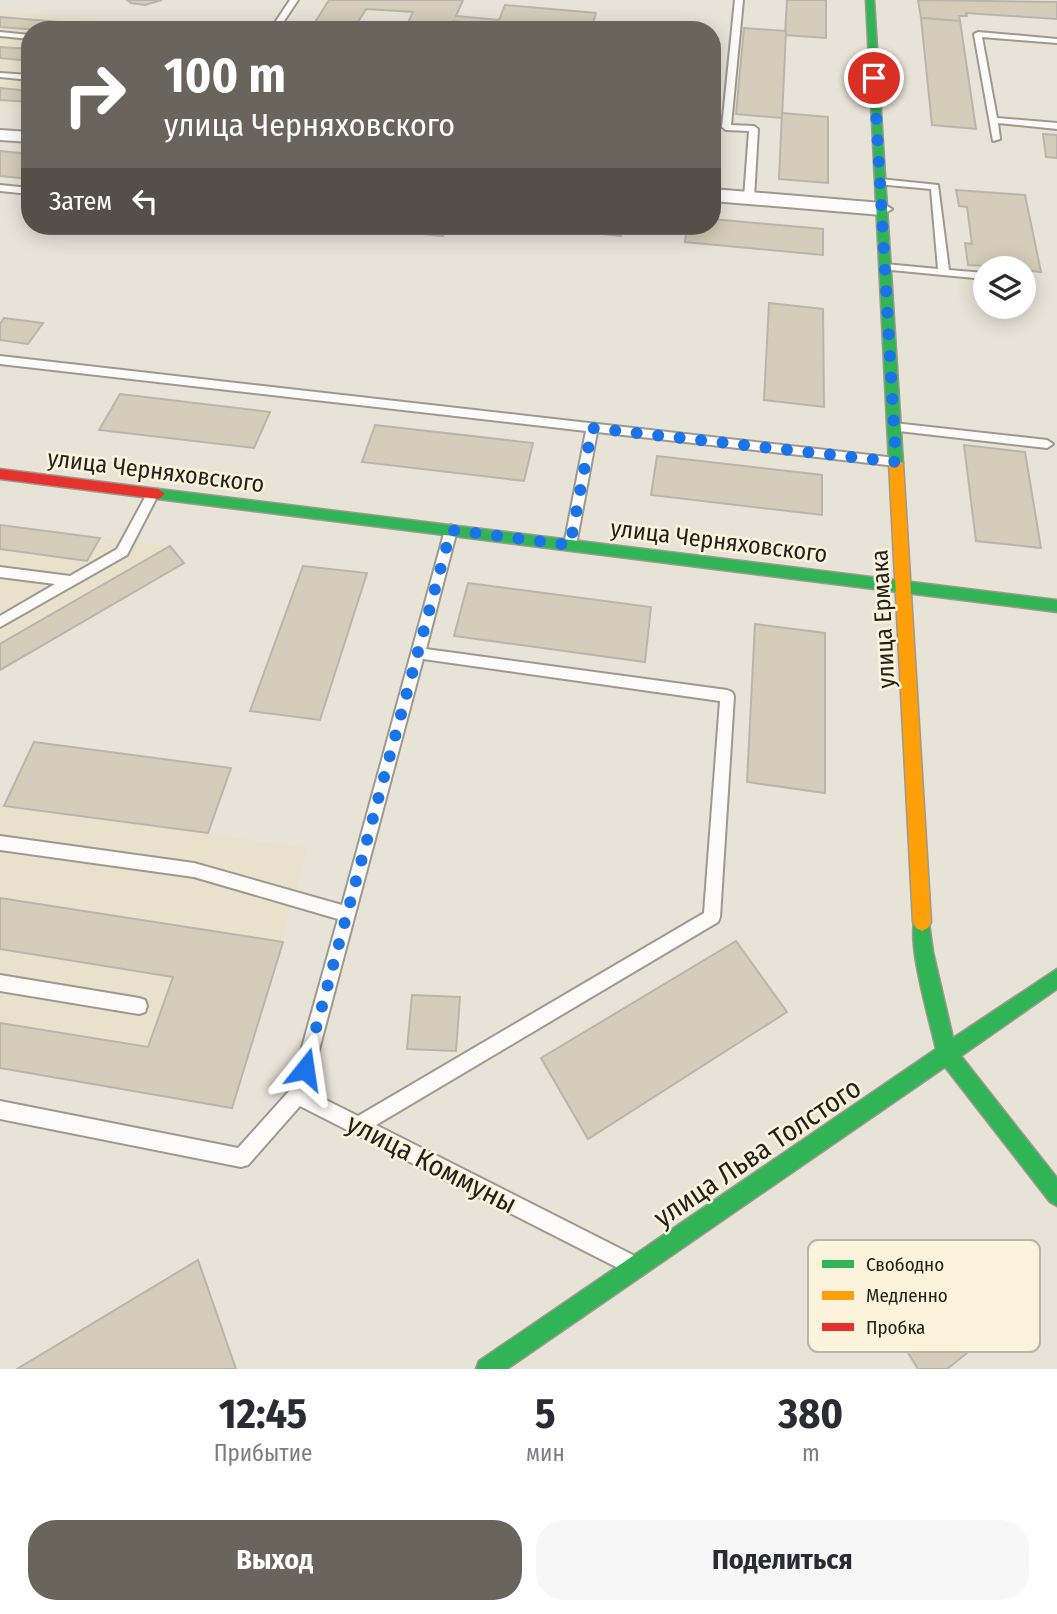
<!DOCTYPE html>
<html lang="ru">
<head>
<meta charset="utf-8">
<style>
  :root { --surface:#fff; --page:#f7f7f7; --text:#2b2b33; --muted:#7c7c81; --accent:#69655c }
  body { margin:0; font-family:"Fira Sans Condensed",sans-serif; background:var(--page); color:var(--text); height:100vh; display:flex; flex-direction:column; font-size:26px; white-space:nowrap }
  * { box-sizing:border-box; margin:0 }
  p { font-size:23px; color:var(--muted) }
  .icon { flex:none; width:38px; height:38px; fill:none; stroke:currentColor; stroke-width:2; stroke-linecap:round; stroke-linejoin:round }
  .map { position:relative; height:1369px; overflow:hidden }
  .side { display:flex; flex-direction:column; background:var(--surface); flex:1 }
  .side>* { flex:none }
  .hud { position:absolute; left:21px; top:21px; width:700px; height:214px; border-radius:28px; box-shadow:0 4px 18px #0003; background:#69655c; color:#fff; overflow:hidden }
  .tools { position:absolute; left:973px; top:256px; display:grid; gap:14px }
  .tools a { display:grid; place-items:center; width:63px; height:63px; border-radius:50%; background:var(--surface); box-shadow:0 4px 18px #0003; font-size:35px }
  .pin { position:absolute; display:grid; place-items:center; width:60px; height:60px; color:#fff; margin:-30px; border:4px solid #fff; border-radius:50%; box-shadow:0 2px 7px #0007 }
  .me { position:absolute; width:77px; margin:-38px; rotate:15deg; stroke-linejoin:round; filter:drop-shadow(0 0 5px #0008) }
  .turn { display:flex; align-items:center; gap:24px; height:147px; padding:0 28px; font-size:32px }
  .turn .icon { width:91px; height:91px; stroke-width:2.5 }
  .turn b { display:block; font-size:49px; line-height:60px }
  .then { display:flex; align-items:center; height:66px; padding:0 28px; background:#0003; gap:14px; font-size:26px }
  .eta { display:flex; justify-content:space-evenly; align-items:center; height:119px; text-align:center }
  .eta b { font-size:42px; font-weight:700; line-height:49px }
  .primary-button { display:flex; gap:14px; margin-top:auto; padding:14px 28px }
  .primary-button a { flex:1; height:80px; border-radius:28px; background:var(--accent); color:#fff; font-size:28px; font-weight:700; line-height:80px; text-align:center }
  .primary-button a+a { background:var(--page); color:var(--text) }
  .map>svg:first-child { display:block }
</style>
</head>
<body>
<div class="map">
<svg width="1057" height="1369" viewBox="0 0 1057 1369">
  <rect width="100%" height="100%" fill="#e8e3d7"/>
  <g fill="#e9e1cb">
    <path d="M0,11L174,25L170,30H30V107L0,104Z"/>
    <path d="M0,525L170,546L184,563L0,670Z"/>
    <path d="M0,805L308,848L232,1108L0,1068Z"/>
  </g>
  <g fill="#d5cdb9" stroke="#b9b5ac" stroke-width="2">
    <path d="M162,0L145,5L131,3L127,0Z"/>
    <path d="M329,0H463L456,16L499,20L505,5L596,13L591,30L519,26L518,30H483L486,24L453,21L450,28L407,25L413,12L366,9L353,30H310Z"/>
    <path d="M787,0H826V38L785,35Z"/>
    <path d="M918,0L1057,2V19L966,13L967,16H959L960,21L921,18Z"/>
    <path d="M0,17L156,30H38L0,27Z"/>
    <path d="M921,18L960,21L976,129L932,125Z"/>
    <path d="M744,28L786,31L782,118L736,114Z"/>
    <path d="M0,47L30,49V61L0,58Z"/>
    <path d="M0,88L30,91V102L0,100Z"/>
    <path d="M782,113L828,117V183L779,179Z"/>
    <path d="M1043,134L1057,135V158L1046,157Z"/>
    <path d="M0,151L30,154V179L0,176Z"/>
    <path d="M956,190L1025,195L1041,272L1024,270V268L968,265L965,243L972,244L967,207L959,206Z"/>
    <path d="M712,219L823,229V255L685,242L687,226H712Z"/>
    <path d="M336,226H446L443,236Z"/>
    <path d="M518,226H623L621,236Z"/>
    <path d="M769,303L823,309L824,407L764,400Z"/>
    <path d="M4,318L43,323L28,344L0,340V324Z"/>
    <path d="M120,394L270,412L254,448L99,430Z"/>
    <path d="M375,425L533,443L524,481L362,462Z"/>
    <path d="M964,445L1025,452L1041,548L976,541Z"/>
    <path d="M657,456L822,475V515L651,495Z"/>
    <path d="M0,525L100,538L87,561L0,549Z"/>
    <path d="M170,546L184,563L0,670V644Z"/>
    <path d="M303,566L367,573L320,720L250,711Z"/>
    <path d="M468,583L651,607L645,662L454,636Z"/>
    <path d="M755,624L825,633V793L747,782Z"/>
    <path d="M34,742L231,768L208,833L4,806Z"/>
    <path d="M0,898L283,942L232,1108L0,1068V1023L148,1047L173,977L0,949Z"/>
    <path d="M736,941L787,1012L588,1139L541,1058Z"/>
    <path d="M412,995L460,997L456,1051L407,1049Z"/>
    <path d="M931,1254L991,1334L947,1369H918L875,1299Z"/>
    <path d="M198,1260L236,1369H17Z"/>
  </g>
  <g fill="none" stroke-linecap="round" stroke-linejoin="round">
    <defs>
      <g id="lane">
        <path d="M290,0H298L278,30H270Z"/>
        <path d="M735,0H743L731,125L754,126L758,129L754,198L749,201L744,198L749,131L726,130L722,127Z"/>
        <path d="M0,32L30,35V39L0,36Z"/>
        <path d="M978,32L1057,39V43L982,37L997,118L1057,123V129L998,123L1000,139L993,141L974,34Z"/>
        <path d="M0,73L30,75V80L0,77Z"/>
        <path d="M880,179L938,185L949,270L985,273V279L881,269L880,267L885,264L938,269L931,189L877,184V180Z"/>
        <path d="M0,185L30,188V194L0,191Z"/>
        <path d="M1024,277L1030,278L1031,280L1024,283Z"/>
        <path d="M0,356L896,458L902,462L896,466L597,432L576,545L570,550L564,545L586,431L0,364Z"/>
        <path d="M894,423L1047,440L1053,444L1047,448L890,430L888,427Z"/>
        <path d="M153,489L159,493L127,555L0,627V616L55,584L0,577V567L70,576L117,549L149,490Z"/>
        <path d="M451,525L457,530L426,649L727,690L732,692L734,696L720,917L718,922L376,1125L633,1255L636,1262L633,1269L626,1272L300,1106L248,1165L241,1167L0,1119V1101L238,1148L290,1090L338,919L194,877L0,850V836L194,863L342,905L445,530ZM423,659L720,701L704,913L358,1116L308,1091Z"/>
        <path d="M0,975L139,998L145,1000L147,1006L145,1012L139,1014L0,991Z"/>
      </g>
      <g id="street">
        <path d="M0,130L30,132V142L0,140Z"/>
        <path d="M712,189L882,203L892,209L882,215L712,201Z"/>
      </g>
      <g id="fast">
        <path d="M866,0H874L903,463L896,468L889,463Z"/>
        <path d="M158,489L1057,600V612L158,499L151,494Z"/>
        <path d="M922,913L928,916L933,952L953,1038L1057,969V989L961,1056L1057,1178V1206L1050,1202L945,1067L507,1369H476L479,1361L936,1049C930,1021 905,939 916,916Z"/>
      </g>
      <path id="slow" d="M896,458L903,463L931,922L928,928L922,931L916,928L913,922L889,463Z"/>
      <path id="jam" d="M0,469L158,489L165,494L158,499L0,479Z"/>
    </defs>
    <use href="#lane" stroke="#9d9990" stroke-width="4"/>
    <use href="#street" stroke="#9d9990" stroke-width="4"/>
    <use href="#fast" stroke="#9d9990" stroke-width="3"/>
    <use href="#slow" stroke="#9d9990" stroke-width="3"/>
    <use href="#jam" stroke="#9d9990" stroke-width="3"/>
    <use href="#lane" fill="#fcfbf9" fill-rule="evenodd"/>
    <use href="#street" fill="#fcfbf9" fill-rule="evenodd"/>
    <use href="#fast" fill="#30b455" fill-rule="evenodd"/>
    <use href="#slow" fill="#ff9f0a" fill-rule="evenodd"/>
    <use href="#jam" fill="#e5322d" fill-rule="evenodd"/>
  </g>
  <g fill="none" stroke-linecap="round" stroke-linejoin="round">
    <path stroke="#1a73e8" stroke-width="12" stroke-dasharray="0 21.6" d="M305,1069L451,530L570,545L592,428L896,462L874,78"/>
  </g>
  <g text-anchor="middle" stroke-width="5" stroke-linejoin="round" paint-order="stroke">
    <g font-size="24" fill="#242119" stroke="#fcf3dd">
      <text transform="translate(156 471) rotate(7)" y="8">улица Черняховского</text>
      <text transform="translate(719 541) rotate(7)" y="8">улица Черняховского</text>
      <text transform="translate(883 619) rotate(-93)" y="8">улица Ермака</text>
    </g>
    <g font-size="28" fill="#242119" stroke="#fcf3dd">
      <text transform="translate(757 1152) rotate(-34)" y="10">улица Льва Толстого</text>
      <text transform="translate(432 1163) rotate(27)" y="10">улица Коммуны</text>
    </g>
  </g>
  <rect x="808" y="1240" width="232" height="112" rx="10" fill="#fcf3dd" stroke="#bbb4a2" stroke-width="2"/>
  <rect x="822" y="1260" width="32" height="8" fill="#30b455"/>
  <rect x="822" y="1291" width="32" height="9" fill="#ff9f0a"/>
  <rect x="822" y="1323" width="32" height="8" fill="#e5322d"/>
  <g font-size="19" fill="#242119">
    <text x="866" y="1271">Свободно</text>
    <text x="866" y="1302">Медленно</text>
    <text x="866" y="1334">Пробка</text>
  </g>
</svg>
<div class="tools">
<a><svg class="icon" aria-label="layers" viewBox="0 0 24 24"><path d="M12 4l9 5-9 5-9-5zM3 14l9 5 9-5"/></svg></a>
</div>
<div class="pin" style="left:874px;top:78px;background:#d93025"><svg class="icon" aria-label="arrive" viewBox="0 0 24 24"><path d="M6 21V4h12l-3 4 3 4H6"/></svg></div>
<svg class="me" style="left:305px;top:1069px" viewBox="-20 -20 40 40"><path d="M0-17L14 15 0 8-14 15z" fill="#1a73e8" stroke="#fff" stroke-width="4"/></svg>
<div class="hud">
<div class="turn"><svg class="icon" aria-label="right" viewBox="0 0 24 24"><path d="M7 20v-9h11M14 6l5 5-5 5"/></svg><div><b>100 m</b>улица Черняховского</div></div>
<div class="then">Затем<svg class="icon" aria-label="left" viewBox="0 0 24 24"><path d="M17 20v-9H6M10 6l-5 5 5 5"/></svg></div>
</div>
</div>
<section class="side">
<div class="eta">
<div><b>12:45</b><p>Прибытие</p></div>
<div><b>5</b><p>мин</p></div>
<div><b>380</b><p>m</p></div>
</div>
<div class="primary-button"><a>Выход</a><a>Поделиться</a></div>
</section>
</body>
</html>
